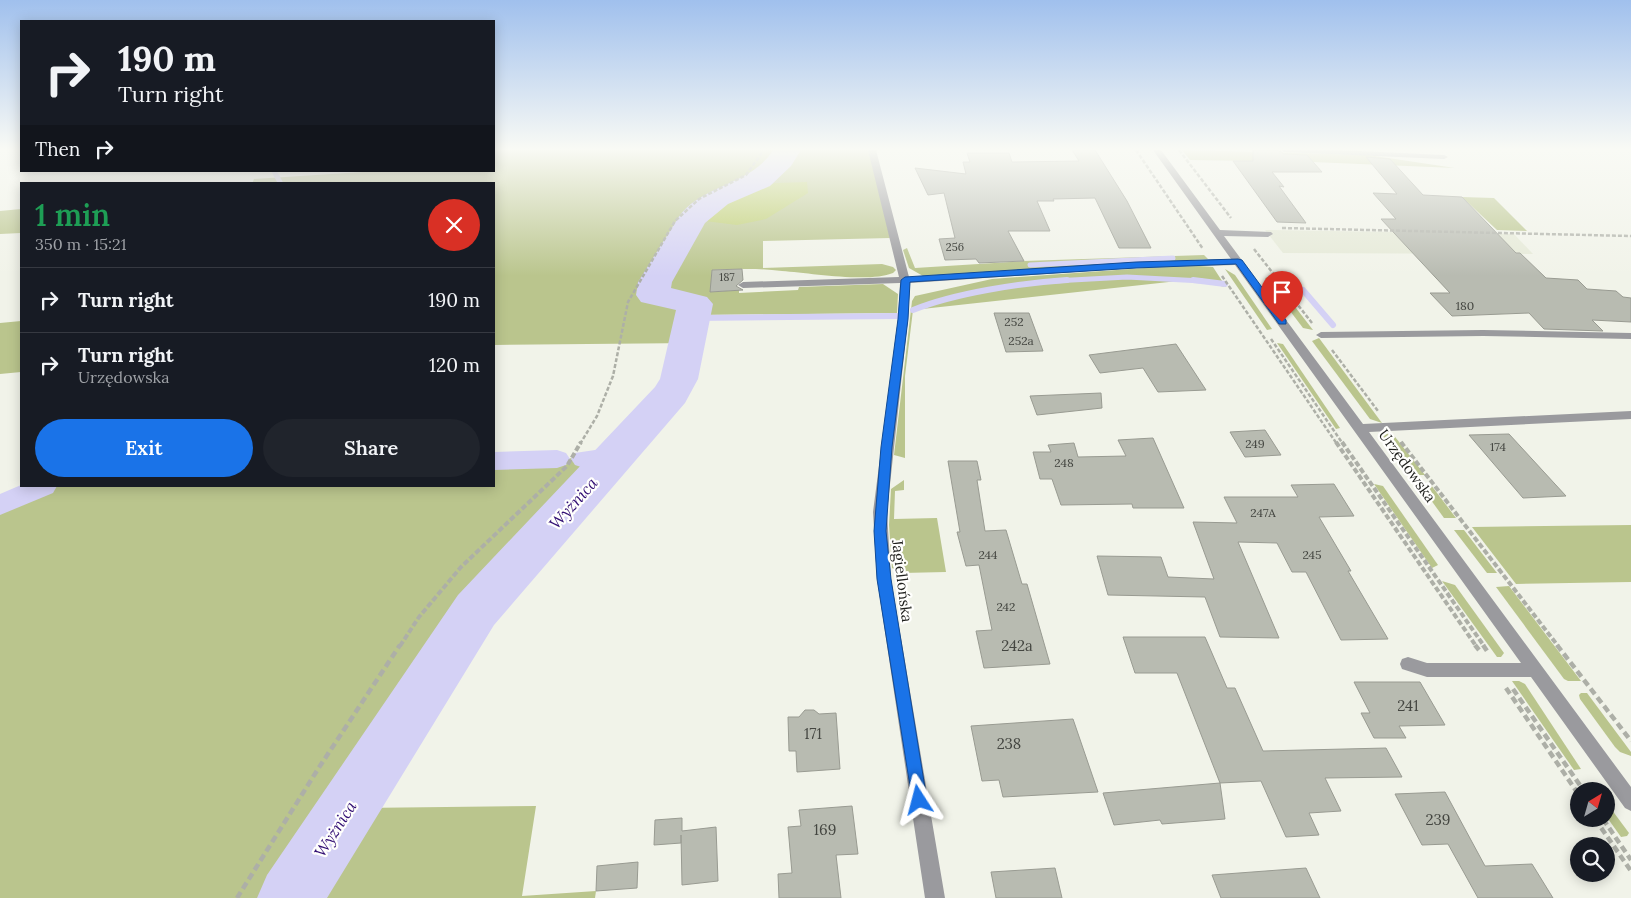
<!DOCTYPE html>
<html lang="en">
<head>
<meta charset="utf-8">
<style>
  :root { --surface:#171b24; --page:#20242c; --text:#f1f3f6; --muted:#9ea1a6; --line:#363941; --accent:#1a73e8 }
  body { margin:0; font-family:Lora,serif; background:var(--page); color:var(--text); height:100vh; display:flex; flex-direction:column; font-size:19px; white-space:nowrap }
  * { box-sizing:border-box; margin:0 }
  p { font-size:16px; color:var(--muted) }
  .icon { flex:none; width:28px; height:28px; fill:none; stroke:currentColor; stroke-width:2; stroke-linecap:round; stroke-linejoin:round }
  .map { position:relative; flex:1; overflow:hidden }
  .panel { position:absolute; left:20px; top:182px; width:475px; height:305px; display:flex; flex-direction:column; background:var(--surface); border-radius:0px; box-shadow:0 2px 12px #0003 }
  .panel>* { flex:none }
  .banner { position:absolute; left:20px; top:20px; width:475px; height:152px; border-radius:0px; box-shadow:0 2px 12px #0003; background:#171b24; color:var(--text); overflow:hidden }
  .needle { width:32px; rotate:37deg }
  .buttons { position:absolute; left:1570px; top:782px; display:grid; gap:10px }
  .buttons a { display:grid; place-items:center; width:45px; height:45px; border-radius:50%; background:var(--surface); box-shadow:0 2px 12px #0003; font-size:25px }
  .pin { position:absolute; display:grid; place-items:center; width:42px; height:42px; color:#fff; margin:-51px -21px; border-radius:50% 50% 50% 0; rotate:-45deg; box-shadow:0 0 5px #0007 }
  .pin .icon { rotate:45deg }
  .me { position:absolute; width:55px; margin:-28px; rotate:351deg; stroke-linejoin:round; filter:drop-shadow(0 0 4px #0008) }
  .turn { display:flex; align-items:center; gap:18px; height:105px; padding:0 15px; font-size:22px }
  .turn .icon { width:65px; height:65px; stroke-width:2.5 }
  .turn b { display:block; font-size:35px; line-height:42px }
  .then { display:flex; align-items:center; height:48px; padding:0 15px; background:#0003; gap:10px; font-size:19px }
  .round { display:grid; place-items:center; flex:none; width:52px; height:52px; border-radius:26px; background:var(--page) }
  .head { display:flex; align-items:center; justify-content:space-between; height:85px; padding:0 15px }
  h1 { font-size:30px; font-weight:600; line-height:38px; color:#1e9e55 }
  .button { display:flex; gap:10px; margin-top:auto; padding:10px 15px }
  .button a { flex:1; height:58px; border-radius:30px; background:var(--accent); color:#fff; font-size:20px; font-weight:600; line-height:58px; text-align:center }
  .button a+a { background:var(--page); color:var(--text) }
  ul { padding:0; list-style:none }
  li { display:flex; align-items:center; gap:15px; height:65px; padding:0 15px; border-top:1px solid var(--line) }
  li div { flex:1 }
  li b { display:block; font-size:19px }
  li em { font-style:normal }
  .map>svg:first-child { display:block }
</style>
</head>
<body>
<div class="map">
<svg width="1631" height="898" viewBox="0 0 1631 898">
  <rect width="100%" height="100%" fill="#f1f3e9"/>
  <path fill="#e5e9d7" d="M1265,230L1514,234L1533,254L1283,253Z"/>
  <g fill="#bac58d">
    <path d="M494,150H870L890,238L763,241V268L882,264L893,267L896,270L893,273C869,283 810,273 782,271C759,268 736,269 712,270L711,292L739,290V293L798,290L799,287L883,284L898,294L897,313L701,315L694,343L494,345V184H252L254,179L378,171H494Z"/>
    <path d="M1182,150L1368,155L1455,168L1313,162L1190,160Z"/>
    <path d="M1462,197L1494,198L1527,231L1497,230Z"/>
    <path d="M21,209V233L0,234V211Z"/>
    <path d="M907,248L915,268L1024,261L1204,255L1208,259L923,276L909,268L903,250Z"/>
    <path d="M1186,265L1213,267L1226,287L1187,280L913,310L905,376V458L894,455L912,301L915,296L992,279Z"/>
    <path d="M1225,269L1235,275L1272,329L1267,330Z"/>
    <path d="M1271,277H1272L1313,330L1303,328L1265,278Z"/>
    <path d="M21,321V372L0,374V323Z"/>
    <path d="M1319,338L1382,423L1370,419L1312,341Z"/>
    <path d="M1277,343L1283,344L1340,428L1336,429Z"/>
    <path d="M1380,433H1392L1425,475H1412Z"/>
    <path d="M607,457L462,615L278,898H0V505L44,486H494V461Z"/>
    <path d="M904,480V490L895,491L894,519L937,518L946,572L902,573L892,568L889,525L891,489Z"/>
    <path d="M1374,484L1383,486L1438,565L1432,568Z"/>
    <path d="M1420,485H1431L1456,518H1444Z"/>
    <path d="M1631,525V582L1516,584L1472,527Z"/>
    <path d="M1454,530H1464L1497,573H1487Z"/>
    <path d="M1442,581L1455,585L1504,653L1501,657H1497Z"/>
    <path d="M1509,586L1581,681H1568L1564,679L1496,587Z"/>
    <path d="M1512,681H1519L1525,684L1581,769L1574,770Z"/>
    <path d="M1581,693H1587L1631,752V756L1620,752L1615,747L1580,699L1579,695Z"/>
    <path d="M1606,802L1629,833L1627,836L1621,837L1606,816Z"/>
    <path d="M536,806L522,896L596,891L595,898H303L360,808Z"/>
  </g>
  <path fill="#bbcb6b" d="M807,182L808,193L766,219L737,225L705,221L714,208L775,183Z"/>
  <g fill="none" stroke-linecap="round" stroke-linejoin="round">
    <g stroke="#d4d1f5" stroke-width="5">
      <path d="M274,171L281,184"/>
      <path d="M1030,265L1173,258"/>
      <path d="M1054,281L1127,277L1202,281"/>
    </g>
    <g stroke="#d4d1f5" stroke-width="6">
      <path d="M1193,280L1225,284"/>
      <path d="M1296,288L1303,290L1333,325"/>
      <path d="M913,310C955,293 1021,283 1067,280"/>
      <path d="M693,318L897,316"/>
    </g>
    <g fill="#d4d1f5" fill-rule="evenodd">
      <path d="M615,447L624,450L628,456L624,462L584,468L575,465L571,459L575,453Z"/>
      <path d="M557,450L566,453L570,459L566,465L557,468L494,470V452Z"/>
      <path d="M21,485L57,486L53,493L0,515V494Z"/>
    </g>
    <path fill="#d4d1f5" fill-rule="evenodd" d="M773,150H801L791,166L770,186L728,204L705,223L672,282L671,288L707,297L713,304L698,379L685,403L494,625L327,898H257L267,875L458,595L655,387L660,379L676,310L641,302L636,295L638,282L678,218C701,184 751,186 773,150Z"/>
  </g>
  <g fill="#b8bbb1" stroke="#999b92">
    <path d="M1072,150H1095L1127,201L1151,248H1119L1095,198L1053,199L1054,201H1037L1050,231H1008L1024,261L979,263L976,259L945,260L939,239L955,238L944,193L928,195L915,168L966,174L963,162H970L967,153H1009L1012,162L1079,161Z"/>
    <path d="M1253,150H1278L1284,154L1307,155L1322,172H1272L1284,187L1279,186L1306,223L1277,222L1233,161H1253Z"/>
    <path d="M1366,157L1390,159L1423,195L1462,197L1516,253H1520L1546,278L1578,280L1587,289L1616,291L1623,297L1631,298V322L1592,320L1603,331L1544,329L1529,313L1452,316L1430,293H1450L1381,219H1396L1373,193L1397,194Z"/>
    <path d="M742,269L743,280L736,286L743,290L710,292L712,270Z"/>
    <path d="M994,313H1029L1043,351L1006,352Z"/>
    <path d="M1176,344L1206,390L1158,392L1143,368L1100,373L1089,355Z"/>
    <path d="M1101,393L1102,408L1037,415L1030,396Z"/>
    <path d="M1265,430L1281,455L1245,457L1230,432Z"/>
    <path d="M1509,434L1566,496L1523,498L1469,435Z"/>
    <path d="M1153,438L1184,508H1133L1132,504L1061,505L1052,479H1040L1033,452H1051L1048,445L1074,443L1078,457L1126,456L1118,440Z"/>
    <path d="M948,461H977L981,480H977L985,531L1006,530L1022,584H1027L1050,664L984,668L976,631L992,630L979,565L966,566L957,532H960Z"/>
    <path d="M1334,484L1354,516L1319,517L1351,571H1348L1388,639L1341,640L1306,572H1292L1277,543L1238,542L1279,638L1220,637L1205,597L1108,595L1097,556L1161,557L1168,577L1214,579L1193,522L1237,523L1224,497H1298L1291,485Z"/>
    <path d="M1123,637H1205L1227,688H1235L1263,751L1386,748L1402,777L1325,778L1341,811L1309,813L1319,835L1286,837L1261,781L1220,783L1177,673H1135Z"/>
    <path d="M1354,682H1420L1445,725L1399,726L1406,738H1374L1361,713H1370Z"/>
    <path d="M805,710H814L819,714L836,713L840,769L797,772L796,751H789L788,717H799Z"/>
    <path d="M1073,719L1098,792L1003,797L999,780L982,781L971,726Z"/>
    <path d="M1220,783L1225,819L1162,824L1160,820L1114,825L1103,793Z"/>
    <path d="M1445,792L1485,866L1532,864L1553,898H1478L1448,844L1422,845L1395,794Z"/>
    <path d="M852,806L858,854L836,855L841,898H779L778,874L792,873L788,827L801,826L799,810Z"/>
    <path d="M682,818V831L716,827L718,881L682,885L681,835V843L654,845L655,820Z"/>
    <path d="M638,862L637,888L596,891L597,866Z"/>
    <path d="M1055,868L1062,898H996L991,872Z"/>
    <path d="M1306,868L1320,898H1221L1212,875Z"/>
  </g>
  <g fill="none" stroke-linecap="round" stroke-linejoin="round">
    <g stroke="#adafa7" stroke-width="2.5" stroke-dasharray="4 2" stroke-linecap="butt">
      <path d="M1136,150L1203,249"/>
      <path d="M1179,150L1231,218"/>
      <path d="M1282,228L1631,236"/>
      <path d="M1254,249L1312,323"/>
      <path d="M1222,276L1337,444"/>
      <path d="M1271,339L1343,444"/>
      <path d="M1332,350L1378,411"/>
      <path d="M1401,442L1402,444"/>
      <path d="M580,444L597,416L613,376L628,302L675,221L699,199L746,175L764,150"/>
    </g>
    <g stroke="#adafa7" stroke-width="4" stroke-dasharray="5.5 2.5" stroke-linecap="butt">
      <path d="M1336,442L1476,646"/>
      <path d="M1342,442L1484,646"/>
      <path d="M1401,442L1558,646"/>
      <path d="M400,646L419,617L461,567L567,466L581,442"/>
    </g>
    <g stroke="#adafa7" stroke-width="4.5" stroke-dasharray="7 4" stroke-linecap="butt">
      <path d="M1475,645L1479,650"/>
      <path d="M1483,645L1487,651"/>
      <path d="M1557,645L1631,741"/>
      <path d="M1506,688L1579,795"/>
      <path d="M1513,689L1584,791"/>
      <path d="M1595,819L1631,871"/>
      <path d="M1603,819L1631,860"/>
      <path d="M237,898L318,769L400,645"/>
    </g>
    <g fill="#9a9a9e" fill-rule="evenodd">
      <path d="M868,150H876L909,277L1137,262L1231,259L1153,150H1161L1220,230L1271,232L1273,234L1268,237L1224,236L1363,424L1631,411V419L1369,432L1631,787V811L1625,808L1531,677H1427L1402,669L1400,664L1402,659L1408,657L1427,663H1521L1235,265L1137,268L910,283L908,319L887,512L891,579L945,898H925L877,579L873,512L898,319L900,283L743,288L738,285L743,282L899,277Z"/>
      <path d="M1280,150H1338L1444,155L1448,157L1444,159L1284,152Z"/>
      <path d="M1483,330L1631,333V339L1483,336L1321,338L1316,335L1321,332Z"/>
    </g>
  </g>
  <linearGradient id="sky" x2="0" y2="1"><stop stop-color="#a0c0ed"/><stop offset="0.54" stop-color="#f9faf5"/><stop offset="1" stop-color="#f9faf5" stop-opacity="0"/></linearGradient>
  <rect width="1631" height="276" fill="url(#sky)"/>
  <path fill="#1a73e8" stroke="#114b97" d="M1238,259L1242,260L1286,320V324H1279L1236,264L1136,268L910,282L908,319L892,447L886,531L891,579L927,800L925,805L919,808L913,805L877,579L874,531L881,447L898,319L901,280L905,277L1136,262Z"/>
  <g text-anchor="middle" stroke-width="4.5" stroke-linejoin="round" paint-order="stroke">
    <g font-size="11" fill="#444641">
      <text x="955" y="251">256</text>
      <text x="727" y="281">187</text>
    </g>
    <g font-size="12" fill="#444641">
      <text x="1465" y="310">180</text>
      <text x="1014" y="326">252</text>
      <text x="1021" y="345">252a</text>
      <text x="1255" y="448">249</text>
      <text x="1498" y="451">174</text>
      <text x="1064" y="467">248</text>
      <text x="1263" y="517">247A</text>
      <text x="988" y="559">244</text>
      <text x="1312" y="559">245</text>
      <text x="1006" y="611">242</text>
    </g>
    <g font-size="15" fill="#1e1f1c" stroke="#fffffd">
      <text transform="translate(1407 466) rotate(54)" y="5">Urzędowska</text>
      <text transform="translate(902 581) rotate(83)" y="5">Jagiellońska</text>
    </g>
    <g font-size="15" fill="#444641">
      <text x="1017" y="651">242a</text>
      <text x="1408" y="711">241</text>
      <text x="813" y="739">171</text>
      <text x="1009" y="749">238</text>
      <text x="1438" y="825">239</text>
      <text x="825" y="835">169</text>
    </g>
    <g font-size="16" font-style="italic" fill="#310e73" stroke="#fffffd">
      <text transform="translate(573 503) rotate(-48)" y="6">Wyżnica</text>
      <text transform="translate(335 829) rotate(-57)" y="6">Wyżnica</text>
    </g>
  </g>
</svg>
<div class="buttons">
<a><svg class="needle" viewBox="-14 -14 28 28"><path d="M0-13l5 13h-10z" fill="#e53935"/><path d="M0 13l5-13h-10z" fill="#9ea1a6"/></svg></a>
<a><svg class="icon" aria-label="search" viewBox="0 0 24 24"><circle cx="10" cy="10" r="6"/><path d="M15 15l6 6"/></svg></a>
</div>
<div class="pin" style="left:1282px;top:322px;background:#d93025"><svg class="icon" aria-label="arrive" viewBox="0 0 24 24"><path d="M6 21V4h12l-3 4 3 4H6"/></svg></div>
<svg class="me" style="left:919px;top:800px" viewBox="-20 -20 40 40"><path d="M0-17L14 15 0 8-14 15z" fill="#1a73e8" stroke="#fff" stroke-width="4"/></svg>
<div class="banner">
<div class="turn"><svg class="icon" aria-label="right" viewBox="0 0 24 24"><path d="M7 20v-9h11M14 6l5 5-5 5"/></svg><div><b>190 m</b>Turn right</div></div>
<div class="then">Then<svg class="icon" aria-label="right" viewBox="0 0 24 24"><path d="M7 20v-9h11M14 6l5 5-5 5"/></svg></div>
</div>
<section class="panel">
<div class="head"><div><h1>1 min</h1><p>350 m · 15:21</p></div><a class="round" style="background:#d93025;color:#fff"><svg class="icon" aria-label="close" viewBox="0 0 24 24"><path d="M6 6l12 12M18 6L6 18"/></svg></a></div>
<ul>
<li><svg class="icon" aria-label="right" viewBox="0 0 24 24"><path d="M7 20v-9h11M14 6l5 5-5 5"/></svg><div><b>Turn right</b></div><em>190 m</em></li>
<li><svg class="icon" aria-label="right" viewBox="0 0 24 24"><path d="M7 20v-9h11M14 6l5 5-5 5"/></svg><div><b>Turn right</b><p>Urzędowska</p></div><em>120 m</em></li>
</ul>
<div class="button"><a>Exit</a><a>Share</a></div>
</section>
</div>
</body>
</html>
